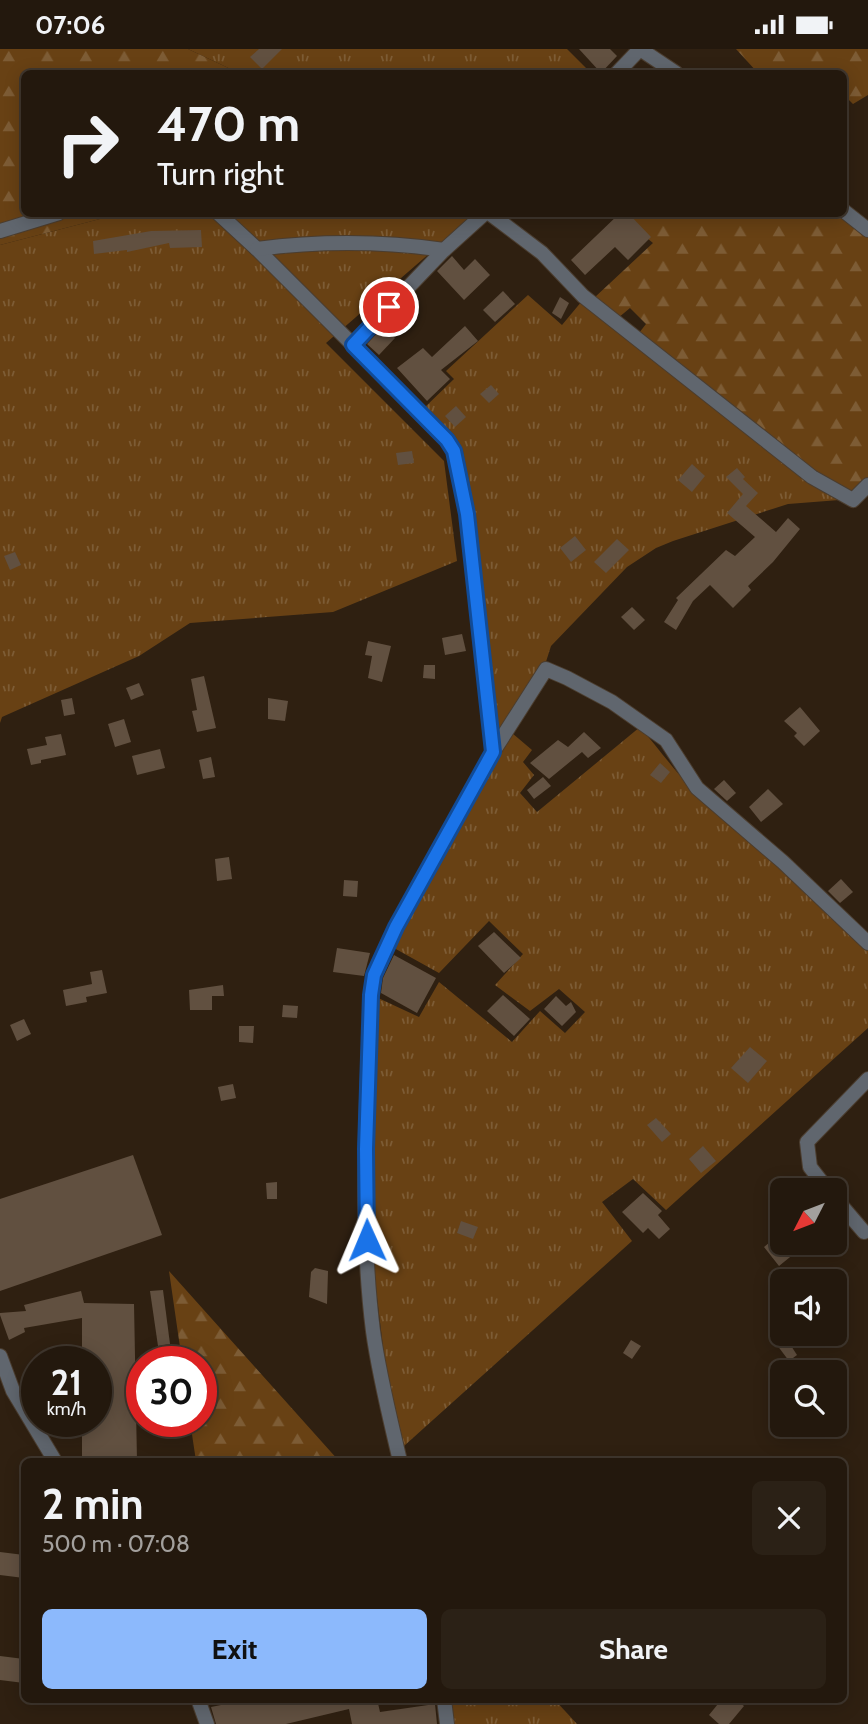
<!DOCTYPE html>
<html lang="en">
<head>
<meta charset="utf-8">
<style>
  :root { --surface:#23180d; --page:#2b2116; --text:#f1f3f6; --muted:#a3a09d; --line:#40372e; --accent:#8cb9fc }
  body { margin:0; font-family:Cabin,sans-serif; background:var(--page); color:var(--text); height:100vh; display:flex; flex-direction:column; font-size:26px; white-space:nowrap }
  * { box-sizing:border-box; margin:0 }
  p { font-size:23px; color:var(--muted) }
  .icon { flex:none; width:38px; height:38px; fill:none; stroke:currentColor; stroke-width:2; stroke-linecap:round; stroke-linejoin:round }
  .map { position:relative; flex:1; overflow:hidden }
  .drawer { position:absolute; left:21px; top:1409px; width:826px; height:245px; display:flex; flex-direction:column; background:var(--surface); border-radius:10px; box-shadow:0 4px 18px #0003,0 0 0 2px var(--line) }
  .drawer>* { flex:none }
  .guide { position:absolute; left:21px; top:21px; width:826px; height:147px; border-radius:10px; box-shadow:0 4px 18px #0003,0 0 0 2px var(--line); background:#23180d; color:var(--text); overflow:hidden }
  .needle { width:46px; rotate:228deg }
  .controls { position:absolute; left:770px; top:1129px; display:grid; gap:14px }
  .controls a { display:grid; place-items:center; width:77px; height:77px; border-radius:10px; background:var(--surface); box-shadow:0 4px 18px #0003,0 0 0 2px var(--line); font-size:35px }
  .speed { position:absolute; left:21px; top:1297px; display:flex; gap:14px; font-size:35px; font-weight:700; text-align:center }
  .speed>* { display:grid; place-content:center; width:91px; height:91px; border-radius:50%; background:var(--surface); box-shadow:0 4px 18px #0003,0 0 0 2px var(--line); line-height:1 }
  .speed small { font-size:18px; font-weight:400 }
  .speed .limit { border:10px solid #d22; background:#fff; color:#111 }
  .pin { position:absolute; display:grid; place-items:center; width:60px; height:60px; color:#fff; margin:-30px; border:4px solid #fff; border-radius:50%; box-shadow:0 2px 7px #0007 }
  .me { position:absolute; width:77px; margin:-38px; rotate:359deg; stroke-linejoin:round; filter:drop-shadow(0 0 5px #0008) }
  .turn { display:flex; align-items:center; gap:24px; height:147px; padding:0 21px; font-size:32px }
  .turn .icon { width:91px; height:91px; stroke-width:2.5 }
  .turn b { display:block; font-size:49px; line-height:60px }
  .round { display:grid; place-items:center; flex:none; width:74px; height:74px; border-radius:10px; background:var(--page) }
  .headline { display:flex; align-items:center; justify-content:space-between; height:119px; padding:0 21px }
  h1 { font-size:42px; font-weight:800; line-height:52px }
  .primary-button { display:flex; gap:14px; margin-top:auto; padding:14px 21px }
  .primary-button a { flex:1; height:80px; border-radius:10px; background:var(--accent); color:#111; font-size:28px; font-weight:800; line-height:80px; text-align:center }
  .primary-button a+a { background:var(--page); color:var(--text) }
  .status { display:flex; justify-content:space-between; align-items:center; height:49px; padding:0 35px; background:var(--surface); direction:ltr }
  .status svg { height:19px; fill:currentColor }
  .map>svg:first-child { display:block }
</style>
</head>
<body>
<div class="status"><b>07:06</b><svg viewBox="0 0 49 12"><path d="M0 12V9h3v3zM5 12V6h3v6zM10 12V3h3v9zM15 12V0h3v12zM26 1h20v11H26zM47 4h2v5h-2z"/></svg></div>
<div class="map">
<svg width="868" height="1675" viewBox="0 0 868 1675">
  <defs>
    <pattern id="grass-tufts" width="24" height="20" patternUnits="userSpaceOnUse" patternTransform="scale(1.75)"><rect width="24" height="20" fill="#684114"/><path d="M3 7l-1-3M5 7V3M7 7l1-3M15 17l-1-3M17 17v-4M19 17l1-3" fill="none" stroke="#7d5c35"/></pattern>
    <pattern id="forest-firs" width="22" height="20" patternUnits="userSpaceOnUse" patternTransform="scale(1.75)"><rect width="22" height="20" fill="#684114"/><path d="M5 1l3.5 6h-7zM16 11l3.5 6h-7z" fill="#7d5c35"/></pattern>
  </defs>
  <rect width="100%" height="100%" fill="#2f2011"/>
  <g fill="url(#grass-tufts)">
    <path d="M188,0H567L591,24H239Z"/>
    <path d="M119,165H475L326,294L444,412L457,512L333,563L190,574L139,607L2,668L0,674V196Z"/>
    <path d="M528,246L562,276L582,252L852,450L788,455L673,492L656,499L627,518L551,597L544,619L493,701L458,400L422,361L454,330L446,322Z"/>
    <path d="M640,678C671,714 711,773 755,789L868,898V979L666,1161L633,1130L602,1153L632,1192L404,1397L385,1314L375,1232L373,1118L376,948L419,968L439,933L512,993L540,962L565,984L585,963L559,940L530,962L495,936L523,905L489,872L439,924L394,899L441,808L512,684L532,701L523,713L534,726L520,744L537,763Z"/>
    <path d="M450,1650H554L577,1675H453Z"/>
  </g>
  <g fill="url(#forest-firs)">
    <path d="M0,0H188L239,24H24V164L119,165L0,196Z"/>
    <path d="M736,0H868V46L853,55L844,46V24H758Z"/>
    <path d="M618,165H841L868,186V431L852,447L816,423L639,284L646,275L630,259L618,269L594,249L653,194Z"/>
    <path d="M169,1222L339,1412H196L190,1372H201V1312H182Z"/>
  </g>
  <g fill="#615040">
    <path d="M259,0H282L262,20L250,8Z"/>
    <path d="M579,0H610L617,7L601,24Z"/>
    <path d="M620,164H628L651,188L628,211L615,198L585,226L571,211Z"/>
    <path d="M201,181L202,198L170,199L169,194L127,203V201L94,205L93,192L151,182Z"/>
    <path d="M452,207L464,221L475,210L490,226L464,251L437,222Z"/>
    <path d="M503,242L515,255L495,273L483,261Z"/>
    <path d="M560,248L569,254L561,270L552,264Z"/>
    <path d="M465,277L478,292L441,321L450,330L427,352L397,319L423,299L432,308Z"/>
    <path d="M383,278L395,289L379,306L367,295Z"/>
    <path d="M491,336L499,345L489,354L480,345Z"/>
    <path d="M456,357L466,368L455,378L445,367Z"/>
    <path d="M412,402L414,414L398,416L396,404Z"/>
    <path d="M692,415L705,427L692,443L678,431Z"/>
    <path d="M737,419L745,428L743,430L758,444L746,457L776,483L788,469L800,480L773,513L748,537L751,541L733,559L710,536L693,552L676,581L664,573L678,551L676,549L726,501L735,507L755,488L727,464L743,445L726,428Z"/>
    <path d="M575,487L586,501L571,513L560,499Z"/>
    <path d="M617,490L629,501L606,524L594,513Z"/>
    <path d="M15,503L21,516L10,521L4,507Z"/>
    <path d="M632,558L645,571L634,581L621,568Z"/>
    <path d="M462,585L466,602L445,606L442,589Z"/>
    <path d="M368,592L391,597L382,633L368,629L372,607L365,606Z"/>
    <path d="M424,616H435V630L423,629Z"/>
    <path d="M204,627L216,679L197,683L192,662L197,661L191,630Z"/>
    <path d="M139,634L144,646L131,651L126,639Z"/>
    <path d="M72,649L75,665L64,667L61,651Z"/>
    <path d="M268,649L288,652L285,672L268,670Z"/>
    <path d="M800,658L820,682L804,697L794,687L797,684L784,672Z"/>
    <path d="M124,670L131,693L115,698L108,675Z"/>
    <path d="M584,683L601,699L588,709L582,703L549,730L530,714L558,691L568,698Z"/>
    <path d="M61,685L66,706L41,711V714L31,716L27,700L47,696L45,688Z"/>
    <path d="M160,700L165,719L137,726L132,707Z"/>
    <path d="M211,708L215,728L203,730L199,711Z"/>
    <path d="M660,714L670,723L661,734L650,726Z"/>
    <path d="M543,728L551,737L534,750L527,741Z"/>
    <path d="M724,731L736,744L727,752L714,740Z"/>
    <path d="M768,740L783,755L761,773L749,758Z"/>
    <path d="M229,808L232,830L217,832L215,810Z"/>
    <path d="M841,830L853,843L840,854L828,842Z"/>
    <path d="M344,831L358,832L357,848L343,847Z"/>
    <path d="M494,883L521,909L504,924L478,897Z"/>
    <path d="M337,899L370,904L364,927L333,923Z"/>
    <path d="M394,906L436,929L417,964L381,944L383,929Z"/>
    <path d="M102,921L107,944L86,948L87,953L66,957L63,941L92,935L90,923Z"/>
    <path d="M223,936L224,947H212V961H190L189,941Z"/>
    <path d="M503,946L530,970L514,987L487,962Z"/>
    <path d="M556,947L566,957L571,953L576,963L562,977L544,960Z"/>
    <path d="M283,956L298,957L297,969L282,968Z"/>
    <path d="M24,970L31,985L17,992L10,976Z"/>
    <path d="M239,977H254L253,994L239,993Z"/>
    <path d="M750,998L767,1012L748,1034L731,1019Z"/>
    <path d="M233,1035L236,1049L221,1052L218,1038Z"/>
    <path d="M656,1069L671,1085L662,1093L647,1076Z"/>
    <path d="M703,1097L716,1112L701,1124L689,1110Z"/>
    <path d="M133,1106L162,1186L0,1242V1150Z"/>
    <path d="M277,1133V1150H267L266,1134Z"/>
    <path d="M643,1144L662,1162L658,1166L670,1180L659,1190L648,1179L643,1184L622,1163Z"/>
    <path d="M461,1172L478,1178L473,1190L457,1184Z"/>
    <path d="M782,1183V1194H794L800,1200L779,1217L764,1198Z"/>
    <path d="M315,1219L328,1222L327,1255L309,1248L311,1223Z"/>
    <path d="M163,1241L170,1295L158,1297L150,1242Z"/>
    <path d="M81,1242L84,1254L134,1255L137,1412H82V1372H96V1312H82V1269L24,1279L25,1283L9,1291L0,1266V1264L26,1262L24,1256Z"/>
    <path d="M786,1289L797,1306L789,1312L777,1296Z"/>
    <path d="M631,1291L641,1297L632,1310L623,1304Z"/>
    <path d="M0,1503L24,1506V1529L0,1526Z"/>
    <path d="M0,1607L24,1610V1634L0,1631Z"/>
    <path d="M230,1650H377L380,1663L435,1655L437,1675H352L349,1660L286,1675H216L211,1658L231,1654Z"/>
    <path d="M722,1650H735L744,1657L729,1675H719L709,1666Z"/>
  </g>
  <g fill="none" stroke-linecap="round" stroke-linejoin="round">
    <defs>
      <g id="minor">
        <path d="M617,24L640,0L676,24"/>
        <path d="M844,162L868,181"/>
        <path d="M218,164L257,200L448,391L455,402L467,465L493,703"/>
        <path d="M489,164L542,204L583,247L812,428L853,451L868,436"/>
        <path d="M0,182L59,164"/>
        <path d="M257,200C319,192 382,192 444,201"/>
        <path d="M353,296L444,201L485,164"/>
        <path d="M828,1141L810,1118L807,1093L868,1030"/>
        <path d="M835,1149L864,1183"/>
        <path d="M0,1307L13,1342L55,1412"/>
        <path d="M400,1412C390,1369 379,1326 373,1282C359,1171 367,1058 371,946L374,926L396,878L493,703L546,620L567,629L612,653L666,691L697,739L783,813L868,894"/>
        <path d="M198,1650L207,1675"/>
        <path d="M444,1650L447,1675"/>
      </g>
    </defs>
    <use href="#minor" stroke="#4b3d2f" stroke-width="16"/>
    <use href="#minor" stroke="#60666e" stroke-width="14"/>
  </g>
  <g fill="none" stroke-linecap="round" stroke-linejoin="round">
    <defs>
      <path id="route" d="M367,1191L366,1100L371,946L374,926L396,878L493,703L467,465L454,402L447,391L353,296L389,258"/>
    </defs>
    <use href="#route" stroke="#114b97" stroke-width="18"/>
    <use href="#route" stroke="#1a73e8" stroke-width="12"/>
  </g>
</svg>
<div class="controls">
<a><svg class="needle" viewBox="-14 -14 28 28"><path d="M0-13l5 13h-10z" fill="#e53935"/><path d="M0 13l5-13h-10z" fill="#a3a09d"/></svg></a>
<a><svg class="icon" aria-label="sound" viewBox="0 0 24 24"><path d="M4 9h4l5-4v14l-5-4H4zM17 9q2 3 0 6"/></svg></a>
<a><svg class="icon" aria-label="search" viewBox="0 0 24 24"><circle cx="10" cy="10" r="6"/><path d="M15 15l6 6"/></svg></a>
</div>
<div class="speed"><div>21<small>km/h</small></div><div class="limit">30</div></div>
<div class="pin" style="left:389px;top:258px;background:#d93025"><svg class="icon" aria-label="arrive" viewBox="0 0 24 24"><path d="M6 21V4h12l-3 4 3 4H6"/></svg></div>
<svg class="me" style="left:367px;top:1191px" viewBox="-20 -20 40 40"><path d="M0-17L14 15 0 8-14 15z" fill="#1a73e8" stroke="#fff" stroke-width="4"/></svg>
<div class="guide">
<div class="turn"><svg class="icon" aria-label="right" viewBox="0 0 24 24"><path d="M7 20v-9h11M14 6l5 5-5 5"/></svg><div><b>470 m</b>Turn right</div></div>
</div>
<section class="drawer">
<div class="headline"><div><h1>2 min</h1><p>500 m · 07:08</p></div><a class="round"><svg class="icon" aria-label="close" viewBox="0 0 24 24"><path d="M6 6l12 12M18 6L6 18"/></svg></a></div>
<div class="primary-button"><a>Exit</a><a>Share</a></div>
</section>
</div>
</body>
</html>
